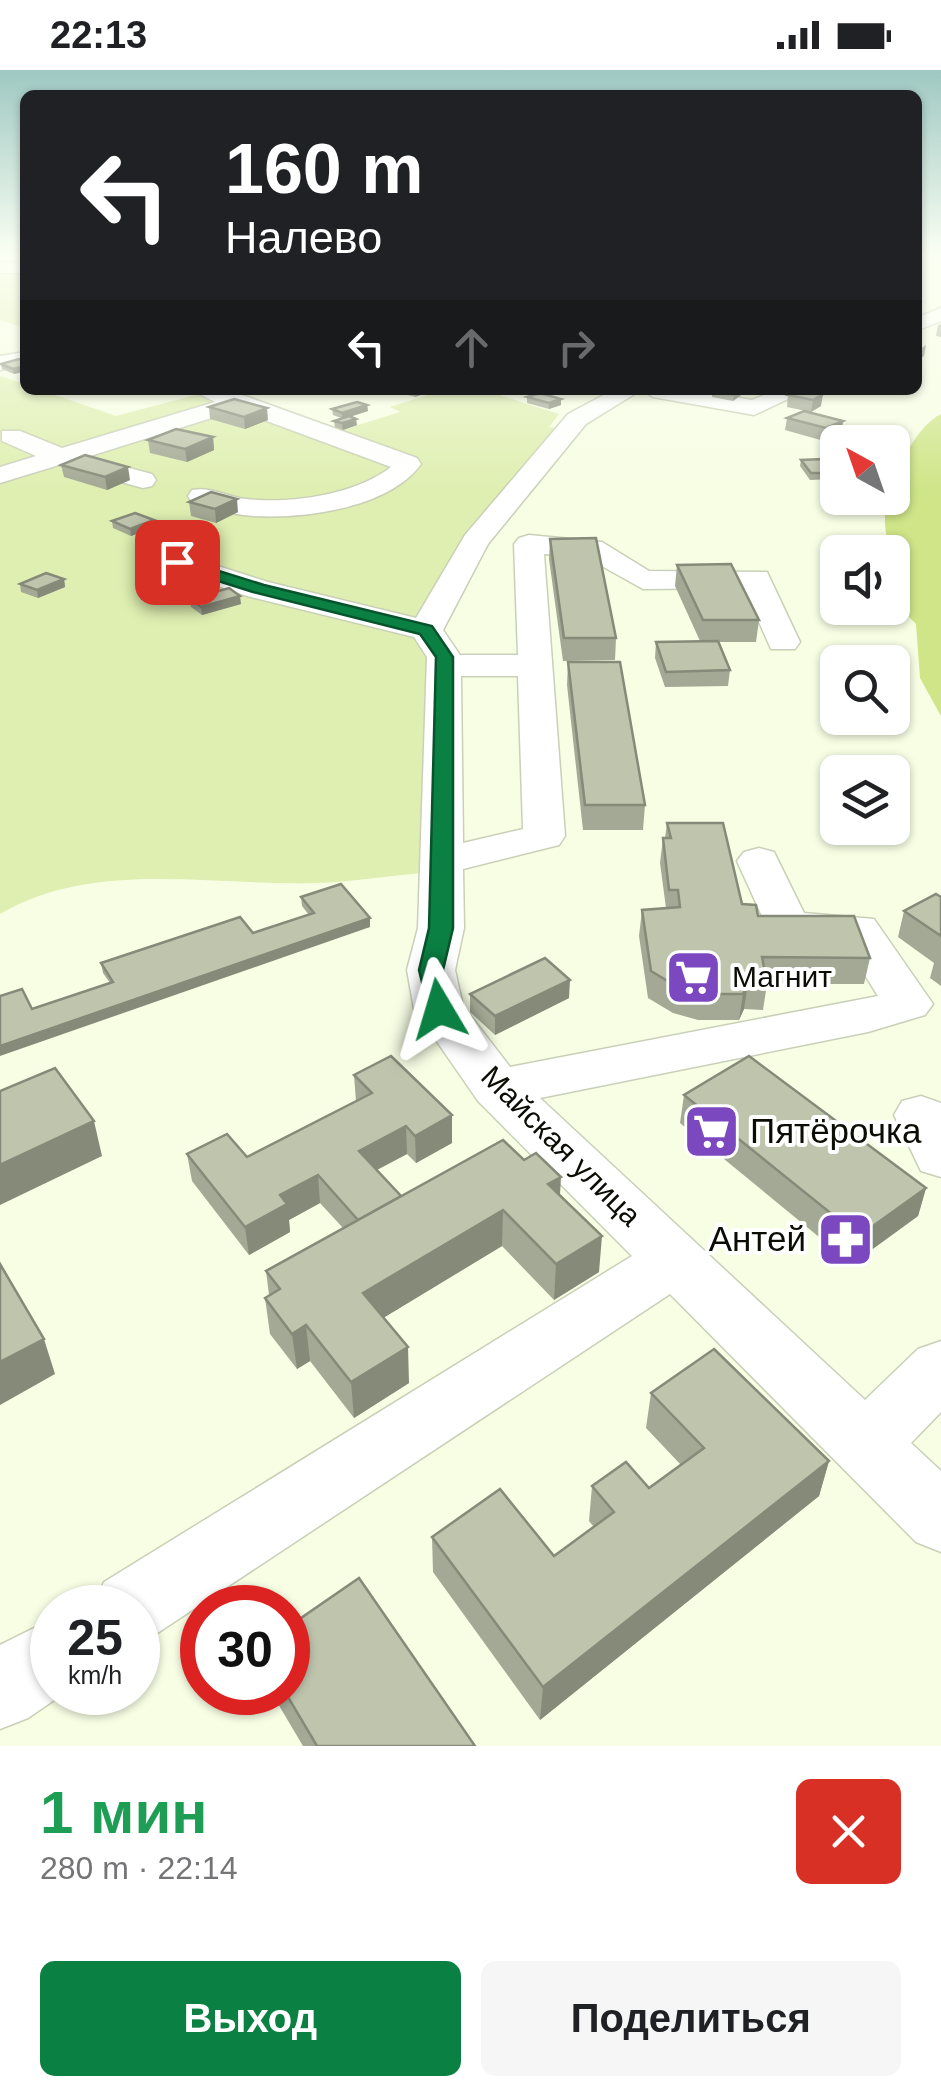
<!DOCTYPE html>
<html lang="ru">
<head>
<meta charset="utf-8">
<style>
  :root { --surface:#fff; --page:#f6f6f6; --text:#202124; --muted:#757577; --accent:#0b8043 }
  body { margin:0; font-family:Helvetica,sans-serif; background:var(--page); color:var(--text); height:100vh; display:flex; flex-direction:column; font-size:38px; white-space:nowrap }
  * { box-sizing:border-box; margin:0 }
  p { font-size:32px; color:var(--muted) }
  .icon { flex:none; width:55px; height:55px; fill:none; stroke:currentColor; stroke-width:2; stroke-linecap:round; stroke-linejoin:round }
  .map { position:relative; height:1676px; overflow:hidden }
  .sheet { display:flex; flex-direction:column; background:var(--surface); flex:1 }
  .sheet>* { flex:none }
  .banner { position:absolute; left:20px; top:20px; width:902px; height:305px; border-radius:15px; box-shadow:0 2px 8px #0004; background:#202124; color:#fff; overflow:hidden }
  .needle { width:65px; rotate:320deg }
  .tools { position:absolute; left:820px; top:355px; display:grid; gap:20px }
  .tools a { display:grid; place-items:center; width:90px; height:90px; border-radius:15px; background:var(--surface); box-shadow:0 2px 8px #0004; font-size:50px }
  .speed { position:absolute; left:30px; top:1515px; display:flex; gap:20px; font-size:50px; font-weight:700; text-align:center }
  .speed>* { display:grid; place-content:center; width:130px; height:130px; border-radius:50%; background:var(--surface); box-shadow:0 2px 8px #0004; line-height:1 }
  .speed small { font-size:25px; font-weight:400 }
  .speed .limit { border:15px solid #d22; background:#fff; color:#111 }
  .pin { position:absolute; display:grid; place-items:center; width:85px; height:85px; color:#fff; margin:-42px; border-radius:20px; box-shadow:0 5px 15px #0006 }
  .me { position:absolute; width:110px; margin:-55px; rotate:353deg; stroke-linejoin:round; filter:drop-shadow(0 0 8px #0008) }
  .turn { display:flex; align-items:center; gap:35px; height:210px; padding:0 40px; font-size:45px }
  .turn .icon { width:130px; height:130px; stroke-width:2.5 }
  .turn b { display:block; font-size:70px; line-height:85px }
  .lanes { display:flex; align-items:center; height:95px; padding:0 40px; background:#0003; justify-content:center; gap:50px; direction:ltr }
  .lanes .off { opacity:.35 }
  .round { display:grid; place-items:center; flex:none; width:105px; height:105px; border-radius:15px; background:var(--page) }
  .summary { display:flex; align-items:center; justify-content:space-between; height:170px; padding:0 40px }
  h1 { font-size:60px; font-weight:600; line-height:75px; color:#1e9e55 }
  .action { display:flex; gap:20px; margin-top:auto; padding:20px 40px }
  .action a { flex:1; height:115px; border-radius:15px; background:var(--accent); color:#fff; font-size:40px; font-weight:600; line-height:115px; text-align:center }
  .action a+a { background:var(--page); color:var(--text) }
  .status { display:flex; justify-content:space-between; align-items:center; height:70px; padding:0 50px; background:var(--surface); direction:ltr }
  .status svg { height:28px; fill:currentColor }
  .map>svg:first-child { display:block }
</style>
</head>
<body>
<div class="status"><b>22:13</b><svg viewBox="0 0 49 12"><path d="M0 12V9h3v3zM5 12V6h3v6zM10 12V3h3v9zM15 12V0h3v12zM26 1h20v11H26zM47 4h2v5h-2z"/></svg></div>
<div class="map">
<svg width="941" height="1676" viewBox="0 0 941 1676">
  <rect width="100%" height="100%" fill="#f7fee4"/>
  <g fill="#dfefb1">
    <path d="M25,201V258L0,250V202Z"/>
    <path d="M0,306L25,314V320H41L116,346L199,324L413,397L339,361L400,342L390,337L443,320H484L559,344L549,357L563,359L469,470L433,588L422,803C386,806 351,812 315,813C212,816 93,789 0,844Z"/>
  </g>
  <path fill="#cfe588" d="M941,344V646L920,608L916,554L893,531L892,482H889C888,472 885,461 885,451C884,422 912,358 941,344Z"/>
  <g fill="none" stroke-linecap="round" stroke-linejoin="round">
    <defs>
      <g id="minor">
        <path d="M918,186H936L918,196Z"/>
        <rect x="0" y="193" width="25" height="10"/>
        <path d="M941,238V251L918,260V247Z"/>
        <path d="M25,282V294L0,300V286Z"/>
        <path d="M192,320H225L248,327L417,388L421,394C389,438 305,449 254,446C233,445 212,438 192,432L188,426L192,420C210,416 228,427 246,429C291,434 355,425 391,397L237,340L87,387L152,404L156,410L152,416L143,418L59,395L0,413V397L36,386L2,371V361H20L62,378L215,332Z"/>
        <path d="M613,320H641L586,354L488,474L443,560L460,585H518L514,474L519,468L529,465L602,472L649,501L767,502L800,572L795,579H771L744,518L643,519L584,486L544,484L565,766L559,775L463,799L464,858L455,900L463,936L510,997L878,926L844,872L771,866L737,791L744,782L759,778L774,782L804,843L874,849L933,934L925,945L868,962L540,1028L865,1330L918,1279L941,1271V1342L911,1373L941,1401V1482L916,1472L670,1224L156,1564L138,1572V1538H93L104,1512L632,1186L478,1031L422,950L414,939L407,900L418,858L427,587L414,567L247,526L166,498L162,492L166,486L177,483L268,512L416,548L465,465L568,344ZM461,606H518L523,759L463,773Z"/>
        <path d="M642,320H692L752,330L776,320H807L754,345L653,327Z"/>
        <path d="M921,1026L941,1033V1107L921,1101L894,1045L902,1031Z"/>
        <path d="M52,1549V1622H66L28,1648L0,1659V1575Z"/>
      </g>
    </defs>
    <use href="#minor" stroke="#c9d0b7" stroke-width="3"/>
    <use href="#minor" fill="#fff" fill-rule="evenodd"/>
  </g>
  <g fill="#a4a995">
    <path d="M941,254V267L936,266L938,255Z"/>
    <path d="M25,292L14,304L2,299L1,294Z"/>
    <path d="M400,320H435L415,327L400,323Z"/>
    <path d="M797,320L821,336L811,342L787,337L788,325Z"/>
    <path d="M712,321L741,325L733,331L712,327Z"/>
    <path d="M527,327L561,329V335L549,339L527,333Z"/>
    <path d="M367,335L368,341L350,347L357,355L343,360L335,357L334,351L341,348L333,345L332,339Z"/>
    <path d="M209,337L268,350L245,359L210,349Z"/>
    <path d="M787,348L843,351L841,363L824,371L785,360Z"/>
    <path d="M213,367L214,380L187,392L150,383L148,370Z"/>
    <path d="M801,390L834,403L833,409L810,410L800,396Z"/>
    <path d="M61,395L130,410L107,420L64,407Z"/>
    <path d="M189,432L238,442L216,453L191,446Z"/>
    <path d="M112,451L155,457L131,466L113,458Z"/>
    <path d="M162,469L208,472L181,483L163,476Z"/>
    <path d="M550,469L616,568L615,590L563,591L549,489Z"/>
    <path d="M677,495L759,550L756,572H718L730,600L728,616L665,617L655,588L656,572L700,571L675,516Z"/>
    <path d="M64,509L65,517L38,528L21,522L20,514Z"/>
    <path d="M190,529L241,534L202,545L191,537Z"/>
    <path d="M568,592L645,735L643,760H583L567,615Z"/>
    <path d="M667,753L742,834L758,846L870,888L864,914H767L763,940L744,939L739,950H698L673,943L648,928L639,866L642,840L666,838L660,793L663,768H665Z"/>
    <path d="M301,827L370,848V857L110,913L103,903L101,893L253,863L309,845L302,836Z"/>
    <path d="M941,827V916L930,908L934,893L898,867L904,841Z"/>
    <path d="M470,924L569,928L495,965L470,942Z"/>
    <path d="M354,1005L452,1045V1073L416,1093L407,1084L377,1100L401,1126H560L599,1202L554,1230L502,1176L383,1248L409,1313L354,1348L310,1291L297,1299L270,1264L265,1228L269,1225L266,1201L343,1158L320,1133L289,1150L290,1162L249,1185L192,1111L187,1084L247,1087L356,1032Z"/>
    <path d="M684,1025L926,1118L918,1146L852,1194L680,1053Z"/>
    <path d="M651,1323L829,1391L819,1426L540,1650L433,1502L432,1467L554,1486L594,1457L589,1451L592,1416L649,1418L681,1395L646,1358Z"/>
    <path d="M271,1622H288L475,1676H303Z"/>
  </g>
  <g fill="#868a79">
    <path d="M926,275L924,286L918,290L919,280Z"/>
    <path d="M25,296V302L14,304L13,299Z"/>
    <path d="M418,320H435L415,327V321Z"/>
    <path d="M742,320L741,325L733,331L734,325Z"/>
    <path d="M823,324L821,336L811,342L813,330Z"/>
    <path d="M561,329V335L549,339V333Z"/>
    <path d="M367,335L368,341L342,349V343Z"/>
    <path d="M267,338L268,350L245,359L244,347Z"/>
    <path d="M356,349L357,355L343,360L342,353Z"/>
    <path d="M843,351L841,363L824,371L826,358Z"/>
    <path d="M213,367L214,380L187,392L185,379Z"/>
    <path d="M128,397L130,410L107,420L105,407Z"/>
    <path d="M237,429L238,442L216,453L215,439Z"/>
    <path d="M154,450L155,457L131,466L130,459Z"/>
    <path d="M207,465L208,472L181,483L180,476Z"/>
    <path d="M64,509L65,517L38,528L37,520Z"/>
    <path d="M240,526L241,534L202,545L201,537Z"/>
    <path d="M370,848V857L0,986V976Z"/>
    <path d="M570,910L569,928L495,965V946Z"/>
    <path d="M748,913L744,939L739,950L743,924Z"/>
    <path d="M452,1045V1073L416,1093L415,1066Z"/>
    <path d="M94,1051L102,1086L0,1135V1095Z"/>
    <path d="M406,1056L407,1084L361,1108L359,1081Z"/>
    <path d="M318,1105L320,1133L289,1150L290,1162L249,1185L245,1157L280,1125Z"/>
    <path d="M561,1107L559,1142L548,1114Z"/>
    <path d="M926,1118L918,1146L852,1194L859,1166Z"/>
    <path d="M503,1140L502,1176L365,1259L363,1223Z"/>
    <path d="M602,1166L599,1202L554,1230L556,1194Z"/>
    <path d="M306,1255L310,1291L297,1299L292,1264Z"/>
    <path d="M44,1269L55,1304L0,1335V1292Z"/>
    <path d="M408,1277L409,1313L354,1348L351,1312Z"/>
    <path d="M829,1391L819,1426L540,1650L543,1617Z"/>
  </g>
  <g fill="#bfc5ad" stroke="#868a79" stroke-width="2.5">
    <path d="M19,289L25,292V296L13,299L1,294Z"/>
    <path d="M714,320H741L734,325L712,321Z"/>
    <path d="M797,320H811L823,324L813,330L788,325Z"/>
    <path d="M540,323L561,329L549,333L527,327Z"/>
    <path d="M234,329L267,338L244,347L209,337Z"/>
    <path d="M357,332L367,335L342,343L332,339Z"/>
    <path d="M804,341L843,351L826,358L787,348Z"/>
    <path d="M349,346L356,349L342,353L334,351Z"/>
    <path d="M176,359L213,367L185,379L148,370Z"/>
    <path d="M85,385L128,397L105,407L61,395Z"/>
    <path d="M823,389L834,403H811L801,390Z"/>
    <path d="M211,422L237,429L215,439L189,432Z"/>
    <path d="M135,443L154,450L130,459L112,451Z"/>
    <path d="M189,459L207,465L180,476L162,469Z"/>
    <path d="M596,468L616,568H564L550,469Z"/>
    <path d="M731,494L759,550H703L677,495Z"/>
    <path d="M46,503L64,509L37,520L20,514Z"/>
    <path d="M229,518L240,526L201,537L190,529Z"/>
    <path d="M718,571L730,600L666,602L656,572Z"/>
    <path d="M568,592H620L645,735H585Z"/>
    <path d="M667,753H723L742,834L756,835L758,846H854L870,888L762,887L767,913H748L743,924H701L676,916L651,901L642,840L680,837L678,820H669L663,768H671Z"/>
    <path d="M341,814L370,848L0,976V926L22,919L32,939L113,912L101,893L240,847L253,863L314,843L301,827Z"/>
    <path d="M936,824L941,827V866L904,841Z"/>
    <path d="M545,888L570,910L495,946L470,924Z"/>
    <path d="M391,986L452,1045L415,1066L406,1056L359,1081L401,1126L358,1150L318,1105L280,1125L287,1134L245,1157L187,1084L227,1064L247,1087L372,1023L354,1005Z"/>
    <path d="M749,986L926,1118L859,1166L684,1025Z"/>
    <path d="M55,998L94,1051L0,1095V1021Z"/>
    <path d="M503,1070L524,1090L536,1083L561,1107L548,1114L602,1166L556,1194L503,1140L363,1223L408,1277L351,1312L306,1255L292,1264L265,1228L280,1219L266,1201Z"/>
    <path d="M0,1194L44,1269L0,1292Z"/>
    <path d="M714,1279L829,1391L543,1617L432,1467L500,1419L554,1486L614,1442L592,1416L626,1392L649,1418L704,1378L651,1323Z"/>
    <path d="M359,1508L475,1676H317L285,1622H288V1557Z"/>
  </g>
  <linearGradient id="sky" x2="0" y2="1"><stop stop-color="#9ec8c2"/><stop offset="0.44" stop-color="#fbfff3"/><stop offset="1" stop-color="#fbfff3" stop-opacity="0"/></linearGradient>
  <rect width="941" height="421" fill="url(#sky)"/>
  <path fill="#0b8043" stroke="#07532c" stroke-width="2.5" d="M177,488L264,515L432,556L453,587V858L443,900L452,939L448,945H430L419,900L429,858L436,587L420,564L253,522L171,496V489Z"/>
  <defs>
    <symbol id="supermarket-square" viewBox="-11 -11 22 22"><rect x="-9" y="-9" width="18" height="18" rx="4" fill="#7b48c0" stroke="#fff"/><path d="M-6-5.5h2.5l.6 2H6L4.5 2H-2.5L-4.4-4H-6ZM-1.5 3.2a1.3 1.3 0 1 0 .1 0ZM3 3.2a1.3 1.3 0 1 0 .1 0Z" fill="#fff"/></symbol>
    <symbol id="pharmacy-square" viewBox="-11 -11 22 22"><rect x="-9" y="-9" width="18" height="18" rx="4" fill="#7b48c0" stroke="#fff"/><path d="M-2-6h4v4h4v4h-4v4h-4v-4h-4v-4h4Z" fill="#fff"/></symbol>
  </defs>
  <g fill-rule="evenodd">
    <use href="#supermarket-square" x="662" y="876" width="63" height="63"/>
    <use href="#supermarket-square" x="680" y="1030" width="63" height="63"/>
    <use href="#pharmacy-square" x="814" y="1138" width="63" height="63"/>
  </g>
  <g text-anchor="middle" stroke-width="8" stroke-linejoin="round" paint-order="stroke">
    <g font-size="30" fill="#0b0d05" stroke="#fff" text-anchor="start">
      <text x="732" y="917">Магнит</text>
    </g>
    <g font-size="30" fill="#0b0d05" stroke="#fff">
      <text transform="translate(561 1076) rotate(45)" y="10">Майская улица</text>
    </g>
    <g font-size="35" fill="#0b0d05" stroke="#fff" text-anchor="start">
      <text x="750" y="1073">Пятёрочка</text>
      <text x="806" y="1181" text-anchor="end">Антей</text>
    </g>
  </g>
</svg>
<div class="tools">
<a><svg class="needle" viewBox="-14 -14 28 28"><path d="M0-13l5 13h-10z" fill="#e53935"/><path d="M0 13l5-13h-10z" fill="#757577"/></svg></a>
<a><svg class="icon" aria-label="sound" viewBox="0 0 24 24"><path d="M4 9h4l5-4v14l-5-4H4zM17 9q2 3 0 6"/></svg></a>
<a><svg class="icon" aria-label="search" viewBox="0 0 24 24"><circle cx="10" cy="10" r="6"/><path d="M15 15l6 6"/></svg></a>
<a><svg class="icon" aria-label="layers" viewBox="0 0 24 24"><path d="M12 4l9 5-9 5-9-5zM3 14l9 5 9-5"/></svg></a>
</div>
<div class="speed"><div>25<small>km/h</small></div><div class="limit">30</div></div>
<div class="pin" style="left:177px;top:492px;background:#d93025"><svg class="icon" aria-label="arrive" viewBox="0 0 24 24"><path d="M6 21V4h12l-3 4 3 4H6"/></svg></div>
<svg class="me" style="left:439px;top:939px" viewBox="-20 -20 40 40"><path d="M0-17L14 15 0 8-14 15z" fill="#0b8043" stroke="#fff" stroke-width="4"/></svg>
<div class="banner">
<div class="turn"><svg class="icon" aria-label="left" viewBox="0 0 24 24"><path d="M17 20v-9H6M10 6l-5 5 5 5"/></svg><div><b>160 m</b>Налево</div></div>
<div class="lanes"><svg class="icon" aria-label="left" viewBox="0 0 24 24"><path d="M17 20v-9H6M10 6l-5 5 5 5"/></svg><svg class="icon off" aria-label="ahead" viewBox="0 0 24 24"><path d="M12 20V5M6 11l6-6 6 6"/></svg><svg class="icon off" aria-label="right" viewBox="0 0 24 24"><path d="M7 20v-9h11M14 6l5 5-5 5"/></svg></div>
</div>
</div>
<section class="sheet">
<div class="summary"><div><h1>1 мин</h1><p>280 m · 22:14</p></div><a class="round" style="background:#d93025;color:#fff"><svg class="icon" aria-label="close" viewBox="0 0 24 24"><path d="M6 6l12 12M18 6L6 18"/></svg></a></div>
<div class="action"><a>Выход</a><a>Поделиться</a></div>
</section>
</body>
</html>
